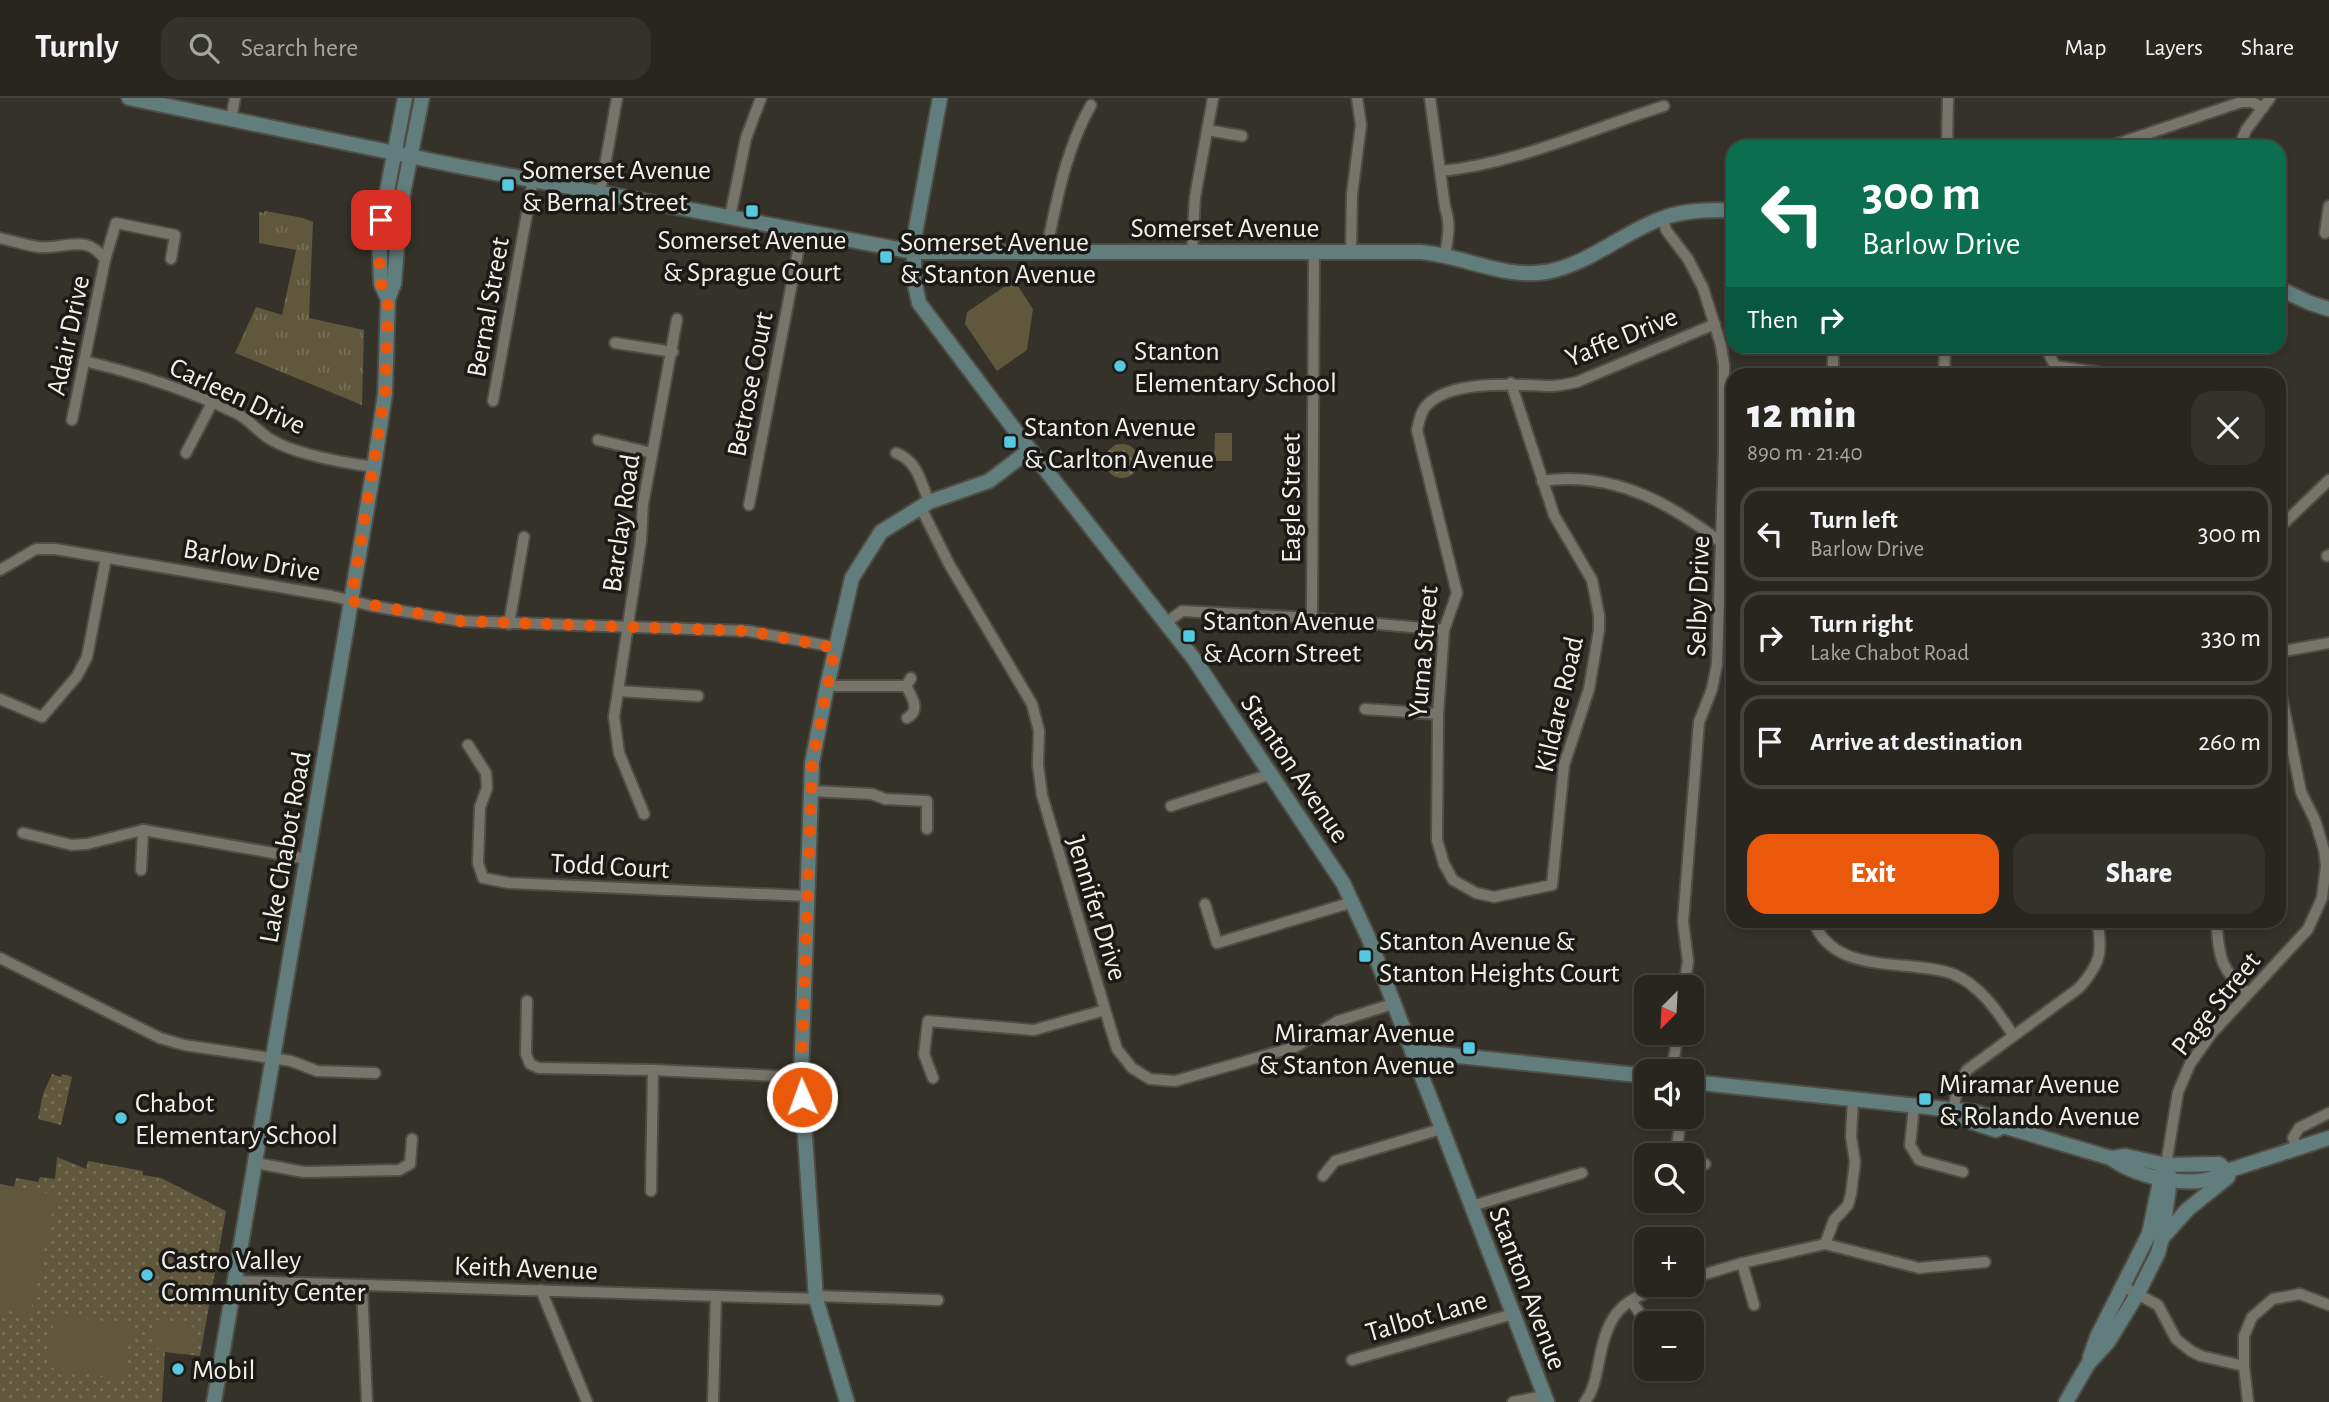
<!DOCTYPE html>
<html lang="en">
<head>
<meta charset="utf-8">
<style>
  :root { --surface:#28261f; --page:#34322c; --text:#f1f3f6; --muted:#a5a5a4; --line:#44433d; --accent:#ea580c }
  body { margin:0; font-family:"Alegreya Sans",sans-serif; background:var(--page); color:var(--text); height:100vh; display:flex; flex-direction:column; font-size:26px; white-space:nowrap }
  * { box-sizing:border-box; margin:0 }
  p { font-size:23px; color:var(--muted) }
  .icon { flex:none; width:38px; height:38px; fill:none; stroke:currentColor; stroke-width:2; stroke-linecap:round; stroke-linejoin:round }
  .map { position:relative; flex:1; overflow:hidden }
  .panel { position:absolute; left:1726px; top:270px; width:560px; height:560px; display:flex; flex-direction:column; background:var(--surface); border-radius:21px; box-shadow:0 4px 10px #0003,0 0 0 2px var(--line) }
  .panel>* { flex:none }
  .banner { position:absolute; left:1726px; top:42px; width:560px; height:214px; border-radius:21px; box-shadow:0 4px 10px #0003,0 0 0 2px var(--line); background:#0b6e4f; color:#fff; overflow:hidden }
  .needle { width:46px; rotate:204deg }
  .fabs { position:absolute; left:1634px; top:877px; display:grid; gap:14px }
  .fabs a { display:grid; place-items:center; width:70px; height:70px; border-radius:14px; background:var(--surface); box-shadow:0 4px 10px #0003,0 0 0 2px var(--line); font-size:35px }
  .pin { position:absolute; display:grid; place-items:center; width:60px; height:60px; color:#fff; margin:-30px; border-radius:14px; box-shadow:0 4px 10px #0006 }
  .me { position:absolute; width:77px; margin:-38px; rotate:358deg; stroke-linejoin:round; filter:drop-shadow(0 0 5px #0008) }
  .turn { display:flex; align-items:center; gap:24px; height:147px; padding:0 21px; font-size:32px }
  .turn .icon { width:91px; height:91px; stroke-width:2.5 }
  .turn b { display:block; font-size:49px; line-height:60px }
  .then { display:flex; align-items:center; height:66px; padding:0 21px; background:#0003; gap:14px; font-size:26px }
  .round { display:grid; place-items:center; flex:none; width:74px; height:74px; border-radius:21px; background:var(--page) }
  .overview { display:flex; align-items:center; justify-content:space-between; height:119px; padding:0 21px }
  h1 { font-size:42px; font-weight:800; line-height:52px }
  .button { display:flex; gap:14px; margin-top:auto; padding:14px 21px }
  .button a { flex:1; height:80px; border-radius:21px; background:var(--accent); color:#fff; font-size:28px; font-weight:800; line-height:80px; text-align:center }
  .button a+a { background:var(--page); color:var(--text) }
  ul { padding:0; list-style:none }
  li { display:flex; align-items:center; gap:21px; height:94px; margin:0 14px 10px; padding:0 7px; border:4px solid var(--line); border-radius:21px }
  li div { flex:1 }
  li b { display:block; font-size:26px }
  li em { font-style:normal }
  header { display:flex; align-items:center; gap:42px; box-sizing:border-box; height:98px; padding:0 35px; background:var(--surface); border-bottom:2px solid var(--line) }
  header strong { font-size:33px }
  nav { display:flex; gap:38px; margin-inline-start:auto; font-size:24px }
  .search { width:490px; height:63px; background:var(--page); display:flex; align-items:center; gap:18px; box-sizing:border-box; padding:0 24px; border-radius:21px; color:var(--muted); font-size:26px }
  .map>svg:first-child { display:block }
</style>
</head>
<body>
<header>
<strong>Turnly</strong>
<div class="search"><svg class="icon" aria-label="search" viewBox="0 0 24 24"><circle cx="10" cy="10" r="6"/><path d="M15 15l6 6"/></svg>Search here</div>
<nav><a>Map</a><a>Layers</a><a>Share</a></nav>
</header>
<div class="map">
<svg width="2329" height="1304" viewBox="0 0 2329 1304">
  <defs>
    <pattern id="grass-tufts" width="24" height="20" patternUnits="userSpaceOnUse" patternTransform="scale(1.75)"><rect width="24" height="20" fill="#60573d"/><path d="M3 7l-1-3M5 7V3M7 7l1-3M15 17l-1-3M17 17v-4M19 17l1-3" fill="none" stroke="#776f59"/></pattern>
    <pattern id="park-dots" width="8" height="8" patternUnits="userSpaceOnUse" patternTransform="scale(1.75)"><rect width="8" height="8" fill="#60573d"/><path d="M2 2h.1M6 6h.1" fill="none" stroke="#776f59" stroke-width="1.8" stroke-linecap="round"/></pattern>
  </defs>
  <rect width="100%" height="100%" fill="#353229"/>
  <path fill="url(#grass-tufts)" d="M265,113L303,120L313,124L309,220L364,232L362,307L235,255L256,209L282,217L296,152L259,145V114L264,115Z"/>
  <g fill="url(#park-dots)">
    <circle cx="1122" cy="363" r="17"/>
    <path d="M52,976L61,979L62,976L72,979L61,1027L38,1021L43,996Z"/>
    <path d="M57,1059L86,1071L88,1063L143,1073V1077L161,1080L226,1113L200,1258L165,1254L162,1304H0V1086L14,1089L16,1080L38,1084L40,1079L55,1081Z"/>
  </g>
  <g fill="#60573d">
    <path d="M1014,182L1033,211L1027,252L997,273L965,226L967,214Z"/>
    <path d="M1215,335H1232V363H1214Z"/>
    <path d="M0,1086L51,1096L55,1103L30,1217L12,1213L0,1207Z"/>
    <path d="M58,1217L125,1226L131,1232L123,1277L116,1280L52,1270L47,1265L54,1221Z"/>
    <path d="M156,1222L192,1228L195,1233L192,1252L187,1255L151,1249Z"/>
  </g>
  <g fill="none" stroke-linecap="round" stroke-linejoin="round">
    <defs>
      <g id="street">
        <path d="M1430,0L1445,109C1451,126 1448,139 1445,157"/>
        <path d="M231,21L235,0"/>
        <path d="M1207,32L1242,38"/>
        <path d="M1947,49L1948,0"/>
        <path d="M2108,49L2241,4H2252L2263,10"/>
        <path d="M2239,49L2246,32L2270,0"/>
        <path d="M1441,73C1518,65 1591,31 1664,8"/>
        <path d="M600,95L617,0"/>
        <path d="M730,119L746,40L761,0"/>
        <path d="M1663,120L1666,132L1688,161L1703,190L1721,247L1724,267V354L1717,566L1712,591L1699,624L1683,824L1688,863L1684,889"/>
        <path d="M2325,135L2329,108"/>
        <path d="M0,140C13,143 26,147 38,149C64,152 87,134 105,162"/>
        <path d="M1046,154C1057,102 1065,53 1091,7"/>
        <path d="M1192,154L1195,99L1213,0"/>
        <path d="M1351,154L1352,96L1361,27L1357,0"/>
        <path d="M615,245L673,254"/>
        <path d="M2045,248L2055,268L2054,276"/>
        <path d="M84,263C136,275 187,292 236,315C249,321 258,334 270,341C294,356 346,365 374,369"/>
        <path d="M2055,268L2109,276"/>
        <path d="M1833,276V248"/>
        <path d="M1944,276L1945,248"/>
        <path d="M1511,285L1554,417L1592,482L1599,517V532L1589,591L1564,667L1552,787L1494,799L1476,795L1453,782L1444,766L1437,742L1438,616L1444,532L1457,495L1417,332C1419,323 1421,313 1427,307C1451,281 1518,287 1550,288C1559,288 1568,286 1577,284L1715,226"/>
        <path d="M493,303L533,82"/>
        <path d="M72,322L105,162L116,125L175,137L171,161"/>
        <path d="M598,342L652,355"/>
        <path d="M186,355L212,305"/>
        <path d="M896,355C918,363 921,385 929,404"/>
        <path d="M1542,383C1617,372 1677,409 1732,453"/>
        <path d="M749,407L802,133"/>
        <path d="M920,408L949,466L1032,606L1039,633L1038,667L1042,697L1109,925L1117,951L1132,970L1150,981L1175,983L1295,949L1338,923L1393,906"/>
        <path d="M2278,431L2329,382"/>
        <path d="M2327,458L2329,457"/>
        <path d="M0,472L36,451H55L332,498L372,508L461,523L748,533L835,549"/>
        <path d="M1312,520L1314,154"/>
        <path d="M1166,525L1182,513L1312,520L1444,532"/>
        <path d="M509,526L524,439"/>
        <path d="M2278,554L2329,545"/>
        <path d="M827,588H906"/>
        <path d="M618,593L698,598"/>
        <path d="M0,601L42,619L77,578L87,559L106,460"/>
        <path d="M1365,611L1438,616"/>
        <path d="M907,620C921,612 912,599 906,588L911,580"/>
        <path d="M468,647L486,675L487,690L480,709L478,765L483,780L509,785L806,798"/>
        <path d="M811,693L872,696L885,701L927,703V731"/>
        <path d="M1171,708L1271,676"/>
        <path d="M644,716L619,655L614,619L641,442L643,406L677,221"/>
        <path d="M23,735L72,747L87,746L143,732L307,761"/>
        <path d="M141,772L143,732"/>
        <path d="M1205,806L1217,845L1353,804"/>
        <path d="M1813,822C1833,879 1909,860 1953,876C1980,887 1998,914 2013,937"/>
        <path d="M2216,822C2220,859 2218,869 2248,895"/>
        <path d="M0,860L160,940L184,947L291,963L317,973L375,975"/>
        <path d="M527,903L526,956L530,966L539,970L653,972L801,979"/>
        <path d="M1672,973L1678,934"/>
        <path d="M933,980L924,956L928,923L1034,932L1105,912"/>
        <path d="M1914,1009L1910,1047L1919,1062L1963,1074"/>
        <path d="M1953,1013L1958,987L1967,972L2079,890C2101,865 2103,854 2097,822"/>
        <path d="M2297,1051L2293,1040L2299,1030L2329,1015"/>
        <path d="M1676,1057L1681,1018"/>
        <path d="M1692,1063L1705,1066"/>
        <path d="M256,1065L304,1074L399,1072L410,1066L412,1041"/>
        <path d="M2166,1067L2178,994L2190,966L2212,935L2308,831L2322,800L2326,768L2324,752L2315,722L2301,694L2278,581"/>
        <path d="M1323,1078L1335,1063L1441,1031"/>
        <path d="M651,1093L653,972"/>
        <path d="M1472,1108L1582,1075"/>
        <path d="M1825,1146L1834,1122L1848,1107L1851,1096L1855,1064L1851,1038L1853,1002"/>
        <path d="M1742,1165L1754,1207"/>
        <path d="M1692,1180L1742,1165L1825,1146L1919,1170L1985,1164"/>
        <path d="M235,1183L816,1201"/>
        <path d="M362,1188L367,1304"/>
        <path d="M2124,1189L2158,1207L2176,1241L2191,1253L2201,1258L2244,1268V1238L2252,1219L2273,1201L2300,1196L2329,1207"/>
        <path d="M541,1192L587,1304"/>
        <path d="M816,1198L938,1202"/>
        <path d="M1631,1203L1647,1225"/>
        <path d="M1352,1262L1513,1216"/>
        <path d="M2244,1268L2248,1304"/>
        <path d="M713,1304L716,1198"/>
        <path d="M1513,1304L1544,1298"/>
        <path d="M1585,1304C1594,1292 1596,1278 1599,1263C1609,1212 1621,1202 1671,1186"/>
      </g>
      <g id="secondary">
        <path d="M129,0L453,67L914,154H1420C1462,157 1503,181 1546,174C1590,166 1623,134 1663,120C1685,112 1709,112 1732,112"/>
        <path d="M940,0L914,141V182L919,205L1030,352L1194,561L1343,785L1369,841L1547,1304"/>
        <path d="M2278,190L2310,205L2329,211"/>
        <path d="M388,201L381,186L379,135L405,0"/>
        <path d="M1412,953L1647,978"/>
        <path d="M1692,984L1974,1014L1999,1021L2003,1028"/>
        <path d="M1958,1016L1972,1024L1996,1032L2003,1028L2111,1060L2126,1058L2166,1067L2219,1066L2227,1073"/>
        <path d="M2111,1060C2136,1080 2200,1094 2227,1073L2329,1040"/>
        <path d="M2162,1140L2188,1111L2228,1079"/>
        <path d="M2090,1259L2097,1239L2149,1136L2162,1074"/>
        <path d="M214,1304L374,369L385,296L388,201L394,186L400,111L422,0"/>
        <path d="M847,1304L816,1201L801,979L812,665L827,588L852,480L881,434L929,404L989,383L1030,352"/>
        <path d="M2066,1304L2088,1266L2108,1244L2138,1195L2158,1155L2162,1140L2170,1081L2166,1067"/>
      </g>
    </defs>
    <use href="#street" stroke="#504d46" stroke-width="14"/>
    <use href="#secondary" stroke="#504d46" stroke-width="18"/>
    <use href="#street" stroke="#77746a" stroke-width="10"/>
    <use href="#secondary" stroke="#617d7c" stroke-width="14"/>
  </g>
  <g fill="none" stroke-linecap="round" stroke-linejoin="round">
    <path stroke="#ea580c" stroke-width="12" stroke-dasharray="0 21.6" d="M381,122L379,155L381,186L388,201L385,296L351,503L460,523L748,533L835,550L812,666L802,955V999"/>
  </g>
  <g fill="#56c9e0" stroke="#1b1a16" stroke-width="2.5">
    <rect x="501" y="80" width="14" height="14" rx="3.5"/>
    <rect x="745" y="106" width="14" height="14" rx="3.5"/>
    <rect x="879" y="152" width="14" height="14" rx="3.5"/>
    <circle cx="1120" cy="268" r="7"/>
    <rect x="1003" y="337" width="14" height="14" rx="3.5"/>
    <rect x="1182" y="531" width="14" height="14" rx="3.5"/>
    <rect x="1358" y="851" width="14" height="14" rx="3.5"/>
    <rect x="1462" y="943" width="14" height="14" rx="3.5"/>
    <rect x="1918" y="994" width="14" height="14" rx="3.5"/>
    <circle cx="121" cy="1020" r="7"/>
    <circle cx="147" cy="1177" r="7"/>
    <circle cx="178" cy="1271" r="7"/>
  </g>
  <g text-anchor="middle" stroke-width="7" stroke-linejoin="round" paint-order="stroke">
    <g font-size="28" fill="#f2f0ea" stroke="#1b1a16" text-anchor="start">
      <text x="522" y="81">Somerset Avenue<tspan x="522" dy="32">&amp; Bernal Street</tspan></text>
      <text x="752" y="151" text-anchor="middle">Somerset Avenue<tspan x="752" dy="32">&amp; Sprague Court</tspan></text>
      <text x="900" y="153">Somerset Avenue<tspan x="900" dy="32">&amp; Stanton Avenue</tspan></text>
      <text x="1134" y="262">Stanton<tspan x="1134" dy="32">Elementary School</tspan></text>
      <text x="1024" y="338">Stanton Avenue<tspan x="1024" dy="32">&amp; Carlton Avenue</tspan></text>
      <text x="1203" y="532">Stanton Avenue<tspan x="1203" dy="32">&amp; Acorn Street</tspan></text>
      <text x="1379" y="852">Stanton Avenue &amp;<tspan x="1379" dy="32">Stanton Heights Court</tspan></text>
      <text x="1455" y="944" text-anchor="end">Miramar Avenue<tspan x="1455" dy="32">&amp; Stanton Avenue</tspan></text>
      <text x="1939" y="995">Miramar Avenue<tspan x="1939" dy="32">&amp; Rolando Avenue</tspan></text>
      <text x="135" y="1014">Chabot<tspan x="135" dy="32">Elementary School</tspan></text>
      <text x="161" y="1171">Castro Valley<tspan x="161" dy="32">Community Center</tspan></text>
      <text x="192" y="1281">Mobil</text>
    </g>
    <g font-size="28" fill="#f2f0ea" stroke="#1b1a16">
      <text x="1225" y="139">Somerset Avenue</text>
      <text transform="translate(487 209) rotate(-80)" y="10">Bernal Street</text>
      <text transform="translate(67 237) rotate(-78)" y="10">Adair Drive</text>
      <text transform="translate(1621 238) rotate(-22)" y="10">Yaffe Drive</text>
      <text transform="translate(749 286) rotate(-79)" y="10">Betrose Court</text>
      <text transform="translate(238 297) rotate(25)" y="10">Carleen Drive</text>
      <text transform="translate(1290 400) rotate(-90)" y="10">Eagle Street</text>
      <text transform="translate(620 425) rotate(-82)" y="10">Barclay Road</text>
      <text transform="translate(252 461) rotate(10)" y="10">Barlow Drive</text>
      <text transform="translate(1697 498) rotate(-88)" y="10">Selby Drive</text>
      <text transform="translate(1422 554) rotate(-85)" y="10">Yuma Street</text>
      <text transform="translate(1558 606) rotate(-77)" y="10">Kildare Road</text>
      <text transform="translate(1296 670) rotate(56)" y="10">Stanton Avenue</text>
      <text transform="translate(284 749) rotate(-80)" y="10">Lake Chabot Road</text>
      <text transform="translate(610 767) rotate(3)" y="10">Todd Court</text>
      <text transform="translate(1098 810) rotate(73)" y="10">Jennifer Drive</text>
      <text transform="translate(2215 905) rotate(-51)" y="10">Page Street</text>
      <text transform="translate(526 1169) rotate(2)" y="10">Keith Avenue</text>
      <text transform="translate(1529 1190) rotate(69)" y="10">Stanton Avenue</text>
      <text transform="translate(1426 1217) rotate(-16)" y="10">Talbot Lane</text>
    </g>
  </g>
</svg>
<div class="fabs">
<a><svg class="needle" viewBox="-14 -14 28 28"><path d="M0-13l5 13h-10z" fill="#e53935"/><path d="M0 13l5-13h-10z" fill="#a5a5a4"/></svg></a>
<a><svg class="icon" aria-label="sound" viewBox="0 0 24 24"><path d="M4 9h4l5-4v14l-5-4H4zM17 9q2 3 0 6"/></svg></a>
<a><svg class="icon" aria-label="search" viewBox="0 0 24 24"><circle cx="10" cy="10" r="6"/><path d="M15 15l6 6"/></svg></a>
<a>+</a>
<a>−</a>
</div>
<div class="pin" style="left:381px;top:122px;background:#d93025"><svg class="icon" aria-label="arrive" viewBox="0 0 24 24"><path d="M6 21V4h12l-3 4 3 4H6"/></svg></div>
<svg class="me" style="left:802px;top:999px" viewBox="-20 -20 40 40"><circle r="17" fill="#ea580c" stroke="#fff" stroke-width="3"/><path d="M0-11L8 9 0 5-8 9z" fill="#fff"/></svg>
<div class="banner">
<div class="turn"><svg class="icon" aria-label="left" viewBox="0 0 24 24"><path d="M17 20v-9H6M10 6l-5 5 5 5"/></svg><div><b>300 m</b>Barlow Drive</div></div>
<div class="then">Then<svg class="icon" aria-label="right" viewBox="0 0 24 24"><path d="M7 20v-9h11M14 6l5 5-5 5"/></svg></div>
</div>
<section class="panel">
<div class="overview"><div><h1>12 min</h1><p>890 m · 21:40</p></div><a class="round"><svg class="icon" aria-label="close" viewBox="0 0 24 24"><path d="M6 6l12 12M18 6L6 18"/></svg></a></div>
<ul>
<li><svg class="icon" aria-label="left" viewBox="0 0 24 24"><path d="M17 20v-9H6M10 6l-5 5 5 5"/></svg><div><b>Turn left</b><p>Barlow Drive</p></div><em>300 m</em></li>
<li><svg class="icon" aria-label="right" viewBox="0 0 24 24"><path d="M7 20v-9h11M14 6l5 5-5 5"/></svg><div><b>Turn right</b><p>Lake Chabot Road</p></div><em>330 m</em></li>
<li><svg class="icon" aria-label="arrive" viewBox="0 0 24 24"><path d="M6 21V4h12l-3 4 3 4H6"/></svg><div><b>Arrive at destination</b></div><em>260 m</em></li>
</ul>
<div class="button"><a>Exit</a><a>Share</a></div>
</section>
</div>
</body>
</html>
